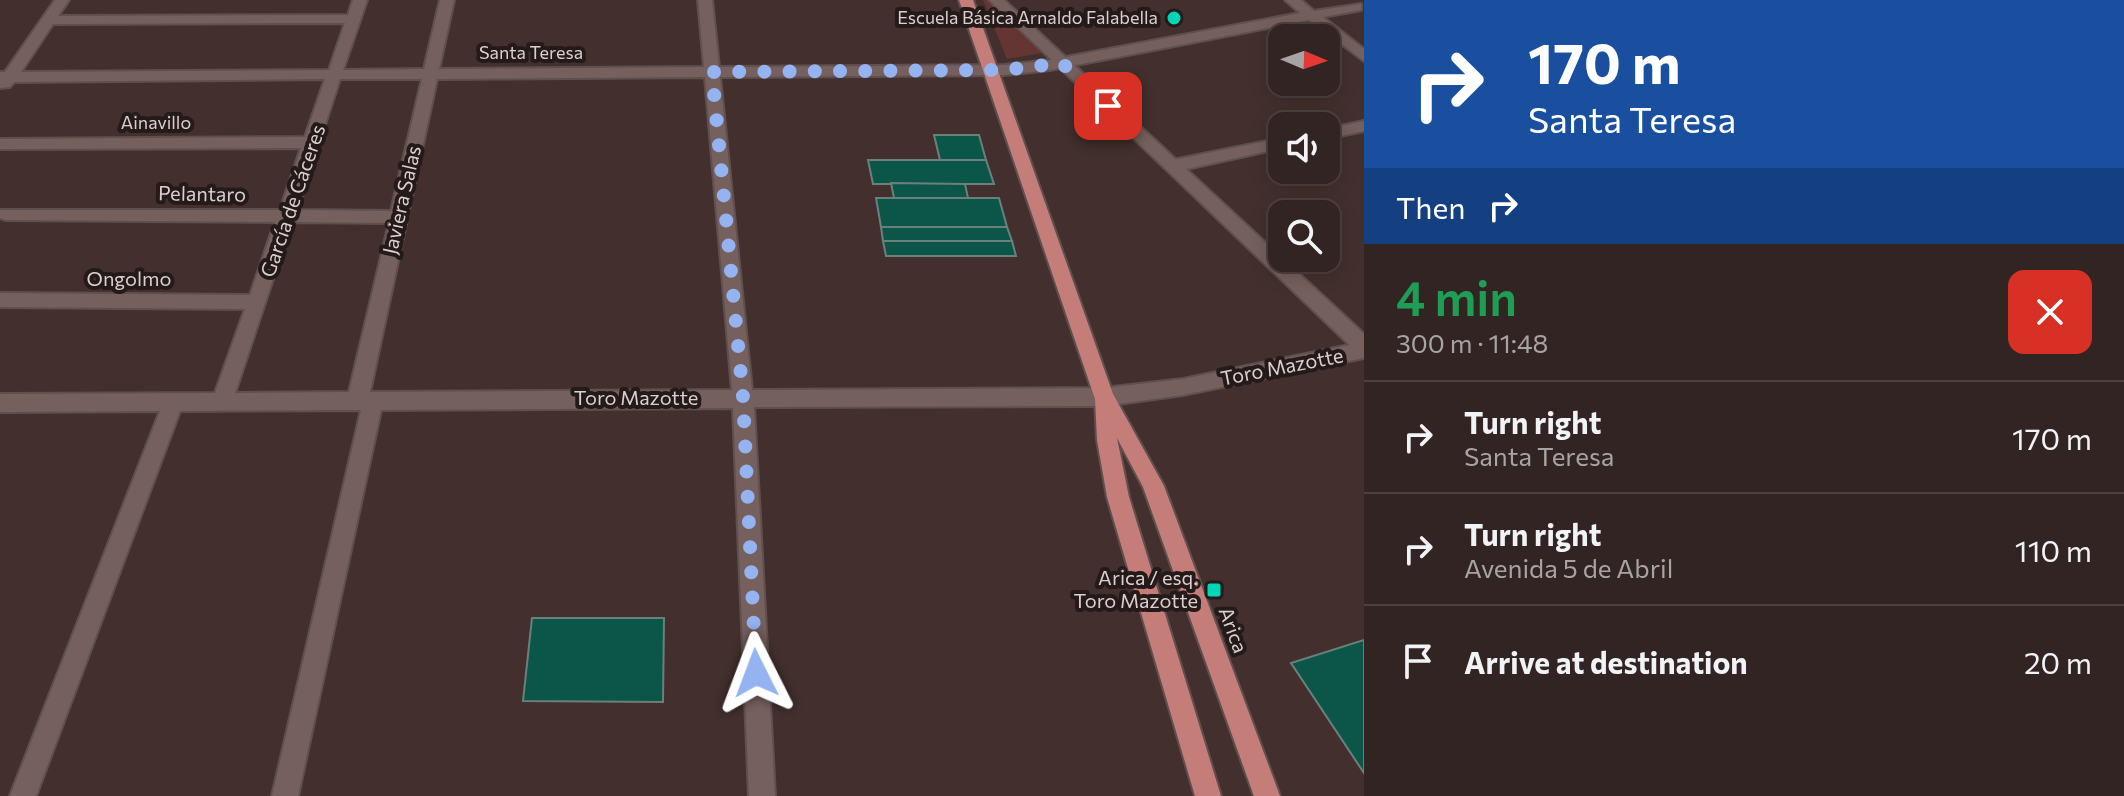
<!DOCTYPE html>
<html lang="en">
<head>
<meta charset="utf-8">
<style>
  :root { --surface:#322422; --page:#3a2c2a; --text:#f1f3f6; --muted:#a8a4a5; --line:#4d4140 }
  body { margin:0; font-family:Commissioner,sans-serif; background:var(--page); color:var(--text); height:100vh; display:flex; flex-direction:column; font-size:30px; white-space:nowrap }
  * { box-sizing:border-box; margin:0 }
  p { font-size:26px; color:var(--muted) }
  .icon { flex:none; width:44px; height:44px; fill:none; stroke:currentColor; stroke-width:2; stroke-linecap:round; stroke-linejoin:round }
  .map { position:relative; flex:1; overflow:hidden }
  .details { display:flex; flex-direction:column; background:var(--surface); width:760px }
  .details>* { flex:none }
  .hud { background:#1a4fa0; color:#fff; overflow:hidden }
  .needle { width:52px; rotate:92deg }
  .tools { position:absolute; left:1268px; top:24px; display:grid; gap:16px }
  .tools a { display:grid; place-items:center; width:72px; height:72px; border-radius:16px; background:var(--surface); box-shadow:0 4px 20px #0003,0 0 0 2px var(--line); font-size:40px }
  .pin { position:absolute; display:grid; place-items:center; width:68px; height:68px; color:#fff; margin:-34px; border-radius:16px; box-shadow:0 4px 12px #0006 }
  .me { position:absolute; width:88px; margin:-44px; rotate:357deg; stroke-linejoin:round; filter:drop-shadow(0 0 6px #0008) }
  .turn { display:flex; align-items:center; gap:28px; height:168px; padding:0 32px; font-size:36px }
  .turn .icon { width:104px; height:104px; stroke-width:2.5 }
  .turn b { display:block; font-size:56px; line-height:68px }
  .then { display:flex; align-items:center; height:76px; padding:0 32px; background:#0003; gap:16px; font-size:30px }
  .round { display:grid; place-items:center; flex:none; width:84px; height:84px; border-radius:16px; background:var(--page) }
  .headline { display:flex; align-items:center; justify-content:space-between; height:136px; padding:0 32px }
  h1 { font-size:48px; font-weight:600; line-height:60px; color:#1e9e55 }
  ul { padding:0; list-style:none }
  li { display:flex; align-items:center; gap:24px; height:112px; padding:0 32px; border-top:2px solid var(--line) }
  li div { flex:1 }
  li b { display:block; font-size:30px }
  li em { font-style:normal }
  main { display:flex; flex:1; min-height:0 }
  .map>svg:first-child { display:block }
</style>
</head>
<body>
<main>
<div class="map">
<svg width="1364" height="796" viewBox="0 0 1364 796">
  <rect width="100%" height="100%" fill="#43302e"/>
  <path fill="#643533" d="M983,0H987L1042,53L1007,59Z"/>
  <g fill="#0b5649" stroke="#6a817b" stroke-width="2">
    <path d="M934,135H979L986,160H940Z"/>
    <path d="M868,160H986L994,184H873Z"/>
    <path d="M891,183L965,184L968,198H894Z"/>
    <path d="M876,198H999L1007,227H881Z"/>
    <path d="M881,227H1007L1012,241H883Z"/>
    <path d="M883,241H1012L1016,256H886Z"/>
    <path d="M532,618H664L663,702L523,701Z"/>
    <path d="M1364,640V773L1291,663Z"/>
  </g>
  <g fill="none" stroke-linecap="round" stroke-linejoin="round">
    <defs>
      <g id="street">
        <path d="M55,0H69L58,16L348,15L353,0H367L343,70L424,69L440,0H454L439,69L704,67L698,0H712L719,67L1004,65L1050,60L1300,13L1285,0H1301L1314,11L1361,4V10L1323,17L1364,49V61L1309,20L1050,70L1004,75L720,77L752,390L1104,388L1183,379L1364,342V358L1183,395L1104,406L754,407L775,796H749L733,408L381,410L298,796H272L361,410L180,411L36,796H10L160,411L0,412V394L215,393L245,309L0,307V293L250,295L275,222L6,220L0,218V210H280L301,148L0,149V139L305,137L325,79L14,82L10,87L0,88V72H5ZM345,23L329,70L21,72L53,24ZM705,77L732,390L370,392L437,79ZM340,79H422L391,211L297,210ZM292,222L389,223L349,392L235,393Z"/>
        <path d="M1364,121V131L1326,139V129Z"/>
        <path d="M1282,138V148L1173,172L1165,166L1173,160Z"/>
      </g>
      <path id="secondary" d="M989,0H1004L1364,334V354L1357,352Z"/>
      <path id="primary" d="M959,0H973L1113,394L1164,486L1280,796H1254L1143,487L1117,438L1129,497L1221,796H1195L1107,497L1097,440L1095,399Z"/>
    </defs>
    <use href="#street" stroke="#5f4f4e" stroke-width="4"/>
    <use href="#secondary" stroke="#5f4f4e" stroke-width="4"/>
    <use href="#primary" stroke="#5f4f4e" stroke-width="4"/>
    <use href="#street" fill="#76605e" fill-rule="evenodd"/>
    <use href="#secondary" fill="#76605e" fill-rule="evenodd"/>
    <use href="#primary" fill="#c57d79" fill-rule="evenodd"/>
  </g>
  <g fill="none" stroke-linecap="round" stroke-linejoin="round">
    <path stroke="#95b2f1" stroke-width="14" stroke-dasharray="0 25.2" d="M756,673L743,397L712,72L1004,70L1062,63L1108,106"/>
  </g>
  <g fill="#00d5b7" stroke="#241a1a" stroke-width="3">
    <circle cx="1174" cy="18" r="8"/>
    <rect x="1206" y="582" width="16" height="16" rx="4"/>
  </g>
  <g text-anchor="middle" stroke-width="8" stroke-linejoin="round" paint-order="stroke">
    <g font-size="18" fill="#dccfce" stroke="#241a1a" text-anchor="end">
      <text x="1158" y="24">Escuela Básica Arnaldo Falabella</text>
    </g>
    <g font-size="18" fill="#dccfce" stroke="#241a1a">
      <text x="531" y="59">Santa Teresa</text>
      <text x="156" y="129">Ainavillo</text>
    </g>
    <g font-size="20" fill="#dccfce" stroke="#241a1a">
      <text transform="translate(202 194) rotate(1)" y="7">Pelantaro</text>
      <text transform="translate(402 200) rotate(-77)" y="7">Javiera Salas</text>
      <text transform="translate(293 201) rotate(-71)" y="7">García de Cáceres</text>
      <text x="129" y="286">Ongolmo</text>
      <text transform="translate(1282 367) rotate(-11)" y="7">Toro Mazotte</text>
      <text x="636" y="405">Toro Mazotte</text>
      <text transform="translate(1233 630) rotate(70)" y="7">Arica</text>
    </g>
    <g font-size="20" fill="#dccfce" stroke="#241a1a" text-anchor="end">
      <text x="1198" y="585">Arica / esq.<tspan x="1198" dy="23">Toro Mazotte</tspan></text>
    </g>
  </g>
</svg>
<div class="tools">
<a><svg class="needle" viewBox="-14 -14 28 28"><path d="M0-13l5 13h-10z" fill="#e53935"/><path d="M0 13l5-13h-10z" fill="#a8a4a5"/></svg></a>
<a><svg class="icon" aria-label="sound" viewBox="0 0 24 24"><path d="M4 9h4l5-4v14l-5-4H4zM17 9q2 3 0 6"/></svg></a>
<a><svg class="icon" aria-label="search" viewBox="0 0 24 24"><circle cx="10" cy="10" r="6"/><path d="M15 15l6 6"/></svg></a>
</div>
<div class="pin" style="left:1108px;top:106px;background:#d93025"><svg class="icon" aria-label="arrive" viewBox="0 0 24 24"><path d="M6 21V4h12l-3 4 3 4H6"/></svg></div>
<svg class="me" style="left:756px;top:673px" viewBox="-20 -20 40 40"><path d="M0-17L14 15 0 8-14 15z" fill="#95b2f1" stroke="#fff" stroke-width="4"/></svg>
</div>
<section class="details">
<div class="hud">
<div class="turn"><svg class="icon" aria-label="right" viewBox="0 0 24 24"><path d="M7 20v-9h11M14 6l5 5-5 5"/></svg><div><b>170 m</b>Santa Teresa</div></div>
<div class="then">Then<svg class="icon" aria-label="right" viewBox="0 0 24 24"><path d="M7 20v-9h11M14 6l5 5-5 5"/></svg></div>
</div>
<div class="headline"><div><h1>4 min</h1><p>300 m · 11:48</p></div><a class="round" style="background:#d93025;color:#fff"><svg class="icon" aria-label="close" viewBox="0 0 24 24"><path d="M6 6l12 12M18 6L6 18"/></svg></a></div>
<ul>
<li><svg class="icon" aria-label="right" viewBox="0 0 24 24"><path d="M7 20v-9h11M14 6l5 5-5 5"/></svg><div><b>Turn right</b><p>Santa Teresa</p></div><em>170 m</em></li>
<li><svg class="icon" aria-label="right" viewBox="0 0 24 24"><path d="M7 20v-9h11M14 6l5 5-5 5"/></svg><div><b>Turn right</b><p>Avenida 5 de Abril</p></div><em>110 m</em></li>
<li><svg class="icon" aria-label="arrive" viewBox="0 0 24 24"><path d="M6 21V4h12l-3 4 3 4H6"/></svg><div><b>Arrive at destination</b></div><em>20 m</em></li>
</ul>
</section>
</main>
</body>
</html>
